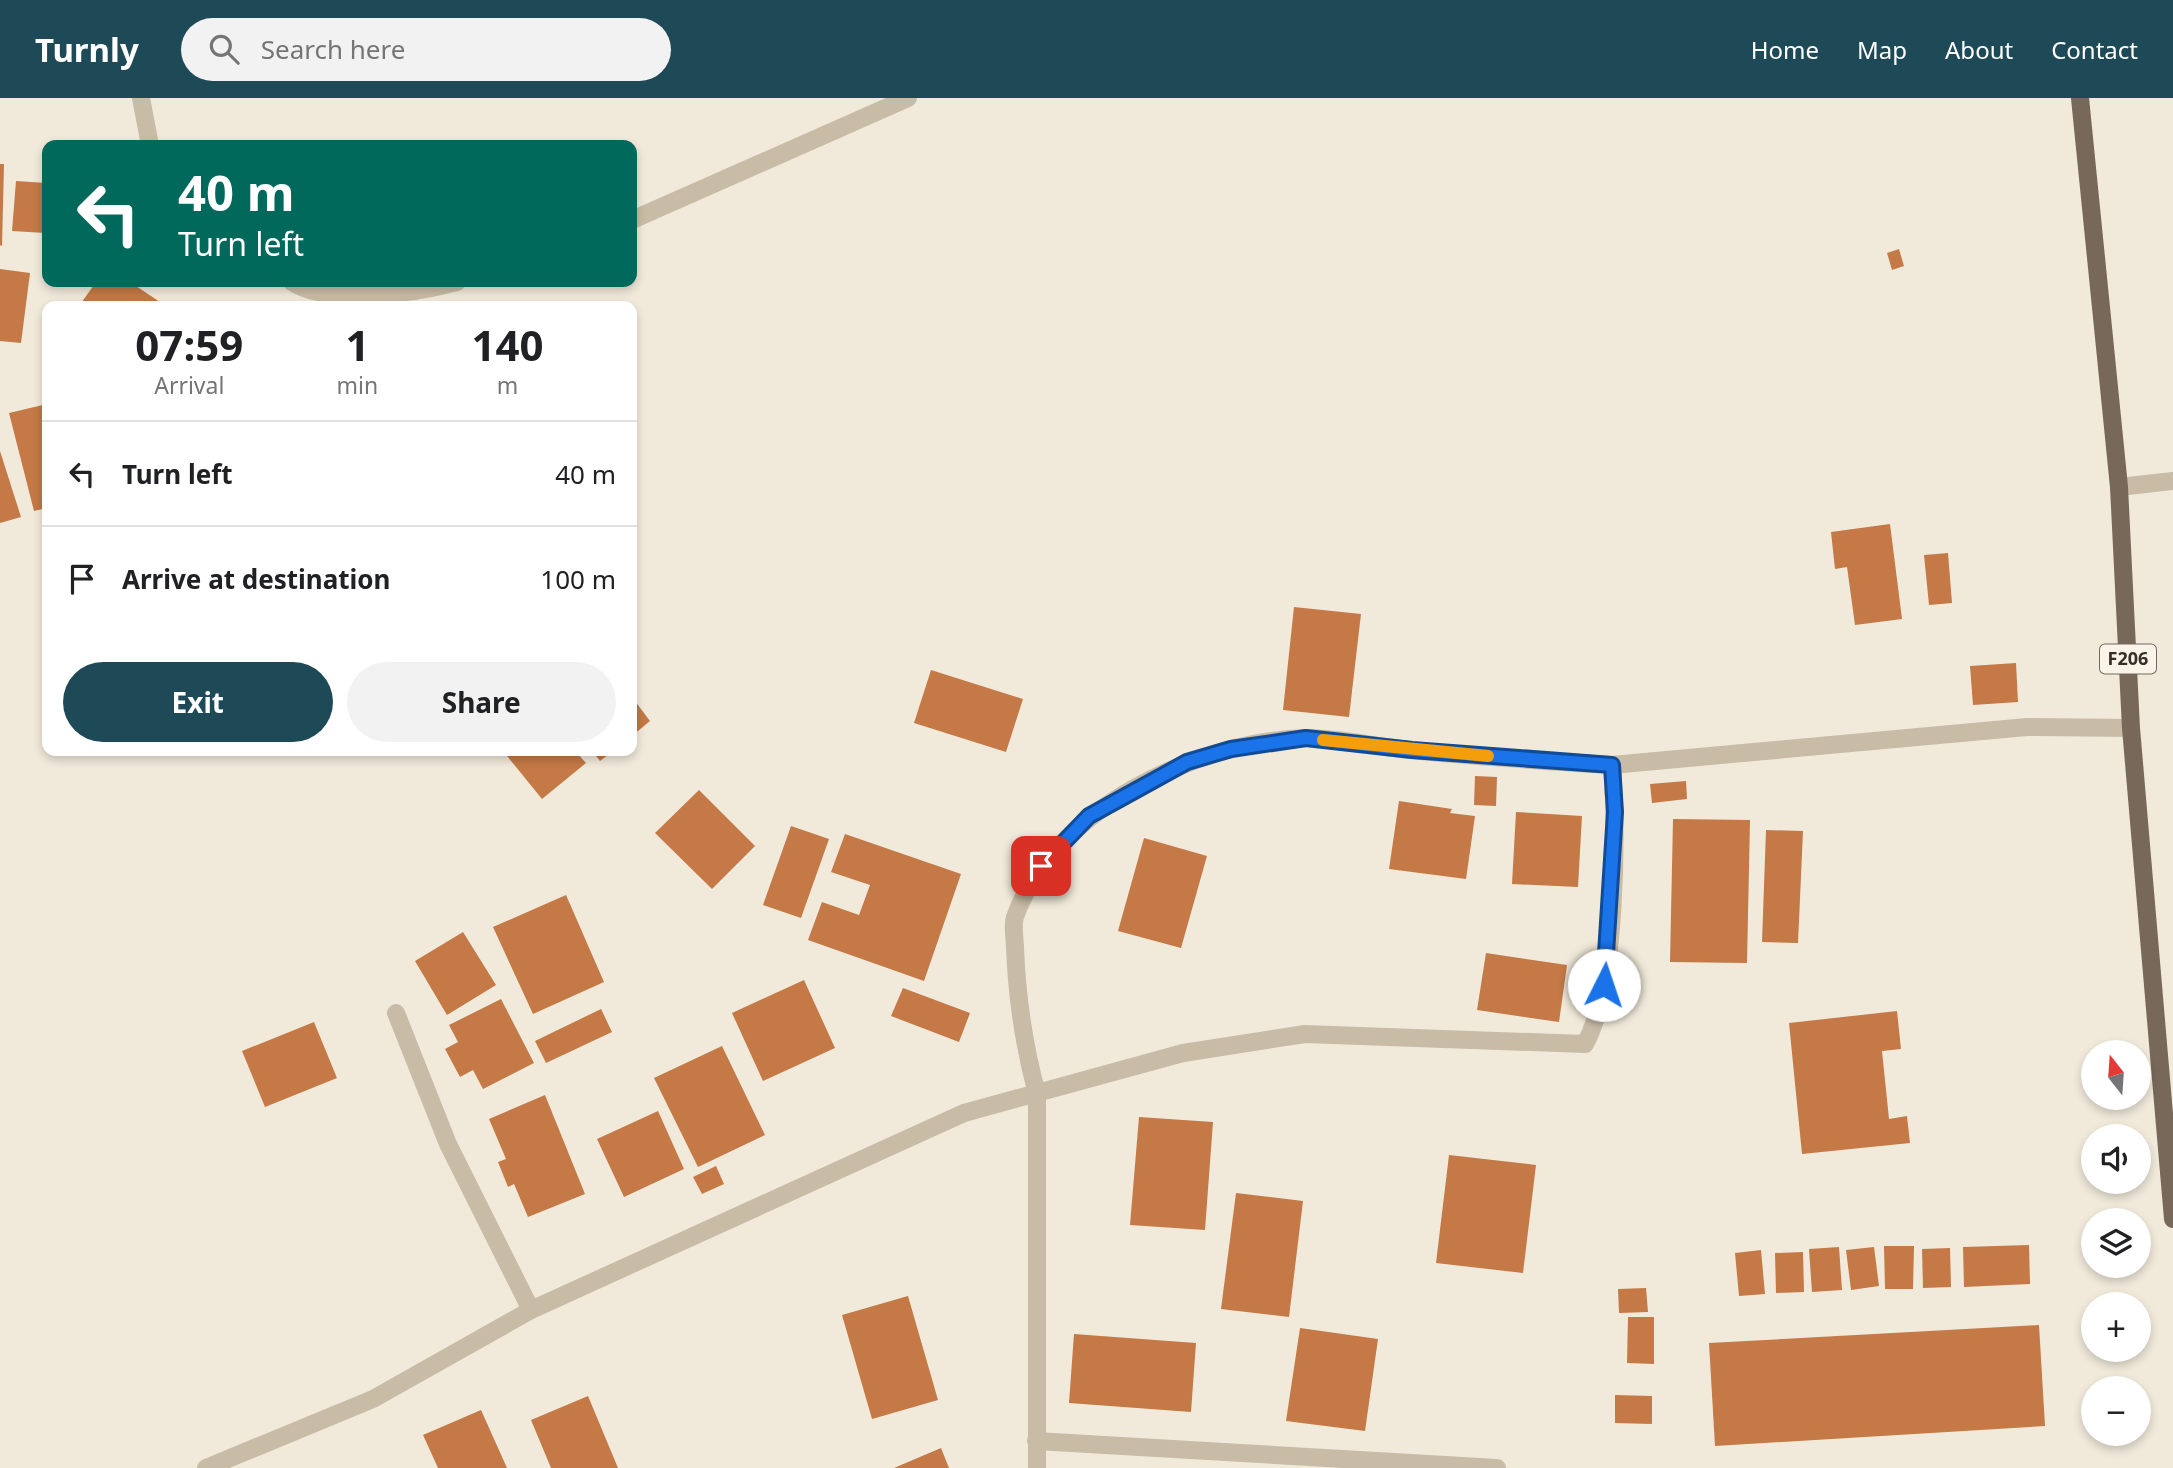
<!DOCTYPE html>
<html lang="en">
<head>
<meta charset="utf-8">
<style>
  :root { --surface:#fff; --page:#f2f2f2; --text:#202124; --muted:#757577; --line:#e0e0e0; --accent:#1e4a57 }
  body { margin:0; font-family:"Noto Sans",sans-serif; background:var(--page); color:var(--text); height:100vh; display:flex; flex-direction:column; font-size:26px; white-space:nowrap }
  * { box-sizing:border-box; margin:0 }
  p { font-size:23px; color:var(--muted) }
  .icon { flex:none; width:38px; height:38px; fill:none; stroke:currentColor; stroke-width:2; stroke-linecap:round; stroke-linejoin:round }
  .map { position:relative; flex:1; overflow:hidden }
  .drawer { position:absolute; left:42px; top:203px; width:595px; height:455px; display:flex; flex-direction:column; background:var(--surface); border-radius:14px; box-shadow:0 4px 10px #0003 }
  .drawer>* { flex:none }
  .guide { position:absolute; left:42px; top:42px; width:595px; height:147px; border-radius:14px; box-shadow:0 4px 10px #0003; background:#00695c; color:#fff; overflow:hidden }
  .needle { width:46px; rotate:343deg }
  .buttons { position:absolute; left:2081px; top:942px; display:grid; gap:14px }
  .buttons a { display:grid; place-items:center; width:70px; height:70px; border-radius:50%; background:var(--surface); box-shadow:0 4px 10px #0003; font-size:35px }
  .pin { position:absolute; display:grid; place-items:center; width:60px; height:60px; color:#fff; margin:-30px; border-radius:14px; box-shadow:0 4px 10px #0006 }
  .me { position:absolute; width:77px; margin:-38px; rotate:4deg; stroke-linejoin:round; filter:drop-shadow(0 0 5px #0008) }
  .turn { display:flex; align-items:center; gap:24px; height:147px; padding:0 21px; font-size:32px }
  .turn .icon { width:91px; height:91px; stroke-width:2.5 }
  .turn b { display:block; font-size:49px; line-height:60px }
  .eta { display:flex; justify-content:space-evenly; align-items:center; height:119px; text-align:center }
  .eta b { font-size:42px; font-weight:700; line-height:49px }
  .cta { display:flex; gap:14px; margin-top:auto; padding:14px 21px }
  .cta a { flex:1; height:80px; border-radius:42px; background:var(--accent); color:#fff; font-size:28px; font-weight:700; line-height:80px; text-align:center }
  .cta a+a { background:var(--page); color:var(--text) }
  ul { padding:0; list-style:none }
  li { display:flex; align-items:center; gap:21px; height:105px; padding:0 21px; border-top:2px solid var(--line) }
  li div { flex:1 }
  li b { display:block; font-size:26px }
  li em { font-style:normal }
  header { display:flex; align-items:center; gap:42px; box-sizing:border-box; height:98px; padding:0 35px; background:var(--accent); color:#fff }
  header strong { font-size:33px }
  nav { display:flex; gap:38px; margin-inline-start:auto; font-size:24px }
  .search { width:490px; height:63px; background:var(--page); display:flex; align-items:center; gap:18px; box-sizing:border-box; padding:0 24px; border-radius:38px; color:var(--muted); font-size:26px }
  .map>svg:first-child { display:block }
</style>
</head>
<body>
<header>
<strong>Turnly</strong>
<div class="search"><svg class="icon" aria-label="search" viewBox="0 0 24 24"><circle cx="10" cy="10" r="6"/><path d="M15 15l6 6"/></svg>Search here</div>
<nav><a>Home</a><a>Map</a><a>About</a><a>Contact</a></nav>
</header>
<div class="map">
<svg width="2173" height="1370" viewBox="0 0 2173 1370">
  <rect width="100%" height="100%" fill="#f1eadb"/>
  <g fill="#c47946">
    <path d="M0,66H4L2,148L0,147Z"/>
    <path d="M16,83L47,85L45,135L12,133Z"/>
    <path d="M1899,151L1904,168L1892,172L1887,155Z"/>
    <path d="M0,171L30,175L21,245L0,243Z"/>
    <path d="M96,184H130L166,208H79Z"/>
    <path d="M47,306V410L34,413L9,315Z"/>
    <path d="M0,353L21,419L0,425Z"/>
    <path d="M1890,426L1902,521L1855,527L1847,469L1835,471L1831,434Z"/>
    <path d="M1948,455L1952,505L1929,507L1924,457Z"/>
    <path d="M1294,509L1361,516L1349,619L1283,612Z"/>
    <path d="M2016,565L2018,604L1973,607L1970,568Z"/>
    <path d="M931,572L1023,601L1006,654L914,625Z"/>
    <path d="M632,599L650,623L632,638Z"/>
    <path d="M503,653H575L586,665L542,701Z"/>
    <path d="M592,653H613L600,663Z"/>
    <path d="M1475,678L1497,679L1496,708L1474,707Z"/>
    <path d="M1686,683L1687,701L1652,705L1650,686Z"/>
    <path d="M699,692L755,748L712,791L655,735Z"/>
    <path d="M1399,703L1452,711L1450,715L1475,718L1466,781L1389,771Z"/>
    <path d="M1516,714L1582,718L1578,789L1512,786Z"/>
    <path d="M1673,721L1750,722L1747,865L1670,864Z"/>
    <path d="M791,728L829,741L801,820L763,807Z"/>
    <path d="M1766,732L1803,733L1798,845L1762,844Z"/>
    <path d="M845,736L961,776L924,883L808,842L822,804L859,817L870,787L831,774Z"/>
    <path d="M1144,740L1207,758L1181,850L1118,833Z"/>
    <path d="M566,797L604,884L533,916L493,829Z"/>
    <path d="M463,834L496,887L447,917L415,863Z"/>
    <path d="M1486,855L1567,867L1559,924L1477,912Z"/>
    <path d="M804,882L835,950L763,983L732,915Z"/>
    <path d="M903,890L970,915L959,944L891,918Z"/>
    <path d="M501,901L534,965L483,991L473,972L460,979L445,951L458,944L449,927Z"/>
    <path d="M601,911L612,934L546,965L535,943Z"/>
    <path d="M1897,913L1901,951L1882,953L1889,1021L1907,1018L1910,1045L1802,1056L1789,925Z"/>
    <path d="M314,924L337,980L265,1009L242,953Z"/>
    <path d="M722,948L765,1037L698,1069L654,980Z"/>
    <path d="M545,997L585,1096L528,1119L514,1086L508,1089L498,1064L506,1061L489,1021Z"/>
    <path d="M658,1013L684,1071L624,1099L597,1041Z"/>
    <path d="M1139,1019L1213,1024L1205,1132L1130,1127Z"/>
    <path d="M1449,1057L1536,1067L1523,1175L1436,1165Z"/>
    <path d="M716,1068L724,1086L702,1096L693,1079Z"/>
    <path d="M1236,1095L1303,1103L1289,1219L1221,1211Z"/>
    <path d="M2029,1147L2030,1186L1964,1189L1963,1149Z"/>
    <path d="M1884,1148H1914L1913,1191H1885Z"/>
    <path d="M1839,1149L1842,1192L1812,1194L1809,1151Z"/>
    <path d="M1874,1149L1879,1188L1851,1192L1846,1152Z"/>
    <path d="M1950,1150L1951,1189L1923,1190L1922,1151Z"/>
    <path d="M1761,1152L1765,1196L1739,1198L1735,1155Z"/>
    <path d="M1803,1154L1804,1194L1776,1195L1775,1155Z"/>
    <path d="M1646,1190L1648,1214L1619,1215L1618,1191Z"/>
    <path d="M908,1198L938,1302L872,1321L842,1217Z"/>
    <path d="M1628,1219H1654V1266L1627,1265Z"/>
    <path d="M2039,1227L2045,1328L1715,1348L1709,1245Z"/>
    <path d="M1300,1230L1378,1241L1365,1333L1286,1323Z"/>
    <path d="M1074,1236L1196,1245L1191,1314L1069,1305Z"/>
    <path d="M1615,1297L1652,1298V1326L1615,1325Z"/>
    <path d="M588,1298L618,1370H551L531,1322Z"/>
    <path d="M481,1312L507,1370H438L423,1337Z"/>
    <path d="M941,1350L949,1370H894Z"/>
  </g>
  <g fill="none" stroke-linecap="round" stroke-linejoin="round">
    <g stroke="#c9bca7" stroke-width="18">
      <path d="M141,0L150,47"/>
      <path d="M632,122L908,0"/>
      <path d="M292,184C328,208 416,195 457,184"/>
      <path d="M2119,389L2173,383"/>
      <path d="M396,915L448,1046L531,1212"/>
      <path d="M1036,1343L1497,1370"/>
      <path d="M206,1370L373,1301L531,1212L964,1015L1183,955L1305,936L1585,946C1617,889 1617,734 1612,667L2027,629L2131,630"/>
      <path d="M1037,1370V996C1024,948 1017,900 1015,850C1015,841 1012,828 1015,819C1053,711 1198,643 1306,640C1340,640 1377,649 1411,652C1478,659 1545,663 1612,667"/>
    </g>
    <path stroke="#786859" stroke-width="18" d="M2080,0L2119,389L2131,630L2173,1121"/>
  </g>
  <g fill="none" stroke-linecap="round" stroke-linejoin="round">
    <defs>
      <path id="route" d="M1041,768L1089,718L1187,664L1231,651L1306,640L1412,652L1612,667L1615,714L1604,887"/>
    </defs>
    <use href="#route" stroke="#114b97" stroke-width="18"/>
    <use href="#route" stroke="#1a73e8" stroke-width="12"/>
    <path stroke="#f59e0b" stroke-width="12" d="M1323,642L1488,658"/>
  </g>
  <g text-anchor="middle" stroke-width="5" stroke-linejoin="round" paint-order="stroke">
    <rect fill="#f9f4e7" stroke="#706961" stroke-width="2" x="2100" y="546.5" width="56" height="29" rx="5"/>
    <g font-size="18" font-weight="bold" fill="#362e28">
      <text x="2128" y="567">F206</text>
    </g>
  </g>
</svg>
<div class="buttons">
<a><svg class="needle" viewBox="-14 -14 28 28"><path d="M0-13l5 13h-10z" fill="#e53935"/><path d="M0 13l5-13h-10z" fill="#757577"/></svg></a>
<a><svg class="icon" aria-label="sound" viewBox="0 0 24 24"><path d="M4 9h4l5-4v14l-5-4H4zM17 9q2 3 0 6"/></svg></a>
<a><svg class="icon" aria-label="layers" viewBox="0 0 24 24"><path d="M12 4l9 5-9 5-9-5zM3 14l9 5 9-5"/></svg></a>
<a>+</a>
<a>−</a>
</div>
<div class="pin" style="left:1041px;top:768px;background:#d93025"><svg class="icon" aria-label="arrive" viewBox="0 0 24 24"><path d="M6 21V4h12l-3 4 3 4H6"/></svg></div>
<svg class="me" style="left:1604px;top:887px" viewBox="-20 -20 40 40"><circle r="19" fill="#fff"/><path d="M0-13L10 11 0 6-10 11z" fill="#1a73e8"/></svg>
<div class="guide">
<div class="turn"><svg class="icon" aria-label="left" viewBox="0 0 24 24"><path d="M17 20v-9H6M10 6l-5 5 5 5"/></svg><div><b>40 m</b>Turn left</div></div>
</div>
<section class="drawer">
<div class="eta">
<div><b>07:59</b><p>Arrival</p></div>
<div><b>1</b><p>min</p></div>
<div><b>140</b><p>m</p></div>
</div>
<ul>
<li><svg class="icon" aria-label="left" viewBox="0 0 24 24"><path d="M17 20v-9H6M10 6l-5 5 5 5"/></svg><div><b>Turn left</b></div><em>40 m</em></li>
<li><svg class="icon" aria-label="arrive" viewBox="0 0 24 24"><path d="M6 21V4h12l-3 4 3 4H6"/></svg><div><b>Arrive at destination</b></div><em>100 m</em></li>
</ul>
<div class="cta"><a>Exit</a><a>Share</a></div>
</section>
</div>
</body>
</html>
